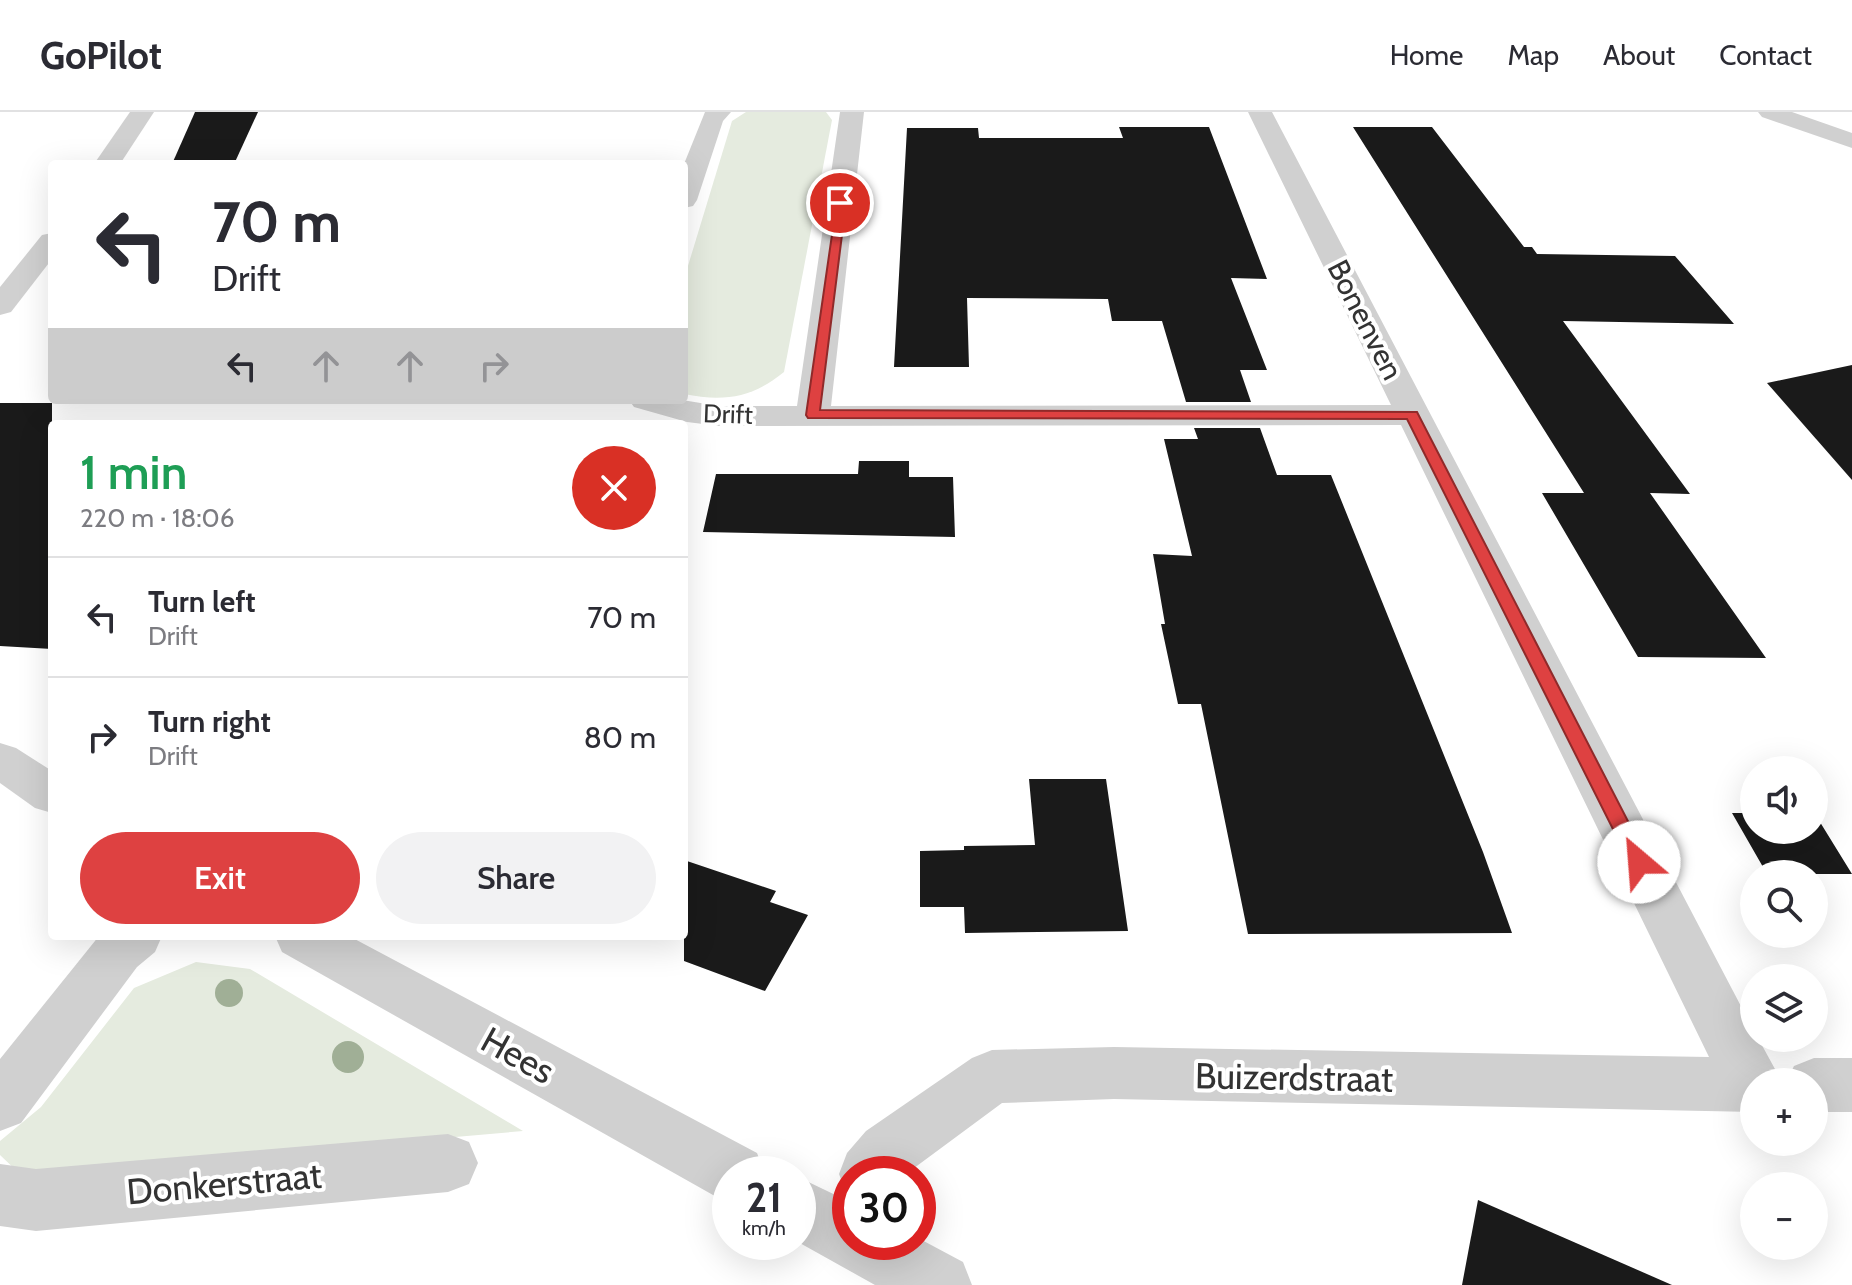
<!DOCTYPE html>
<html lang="en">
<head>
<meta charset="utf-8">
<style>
  :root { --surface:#fff; --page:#f2f2f3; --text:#2b2b33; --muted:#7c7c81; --line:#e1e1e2; --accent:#de4141 }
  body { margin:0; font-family:Cabin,sans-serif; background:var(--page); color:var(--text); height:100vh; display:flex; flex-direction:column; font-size:30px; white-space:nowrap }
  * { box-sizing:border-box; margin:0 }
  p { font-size:26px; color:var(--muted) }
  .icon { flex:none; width:44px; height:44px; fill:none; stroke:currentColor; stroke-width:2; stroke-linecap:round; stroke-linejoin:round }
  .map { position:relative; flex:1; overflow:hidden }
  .sheet { position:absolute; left:48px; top:308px; width:640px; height:520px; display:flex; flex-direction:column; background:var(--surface); border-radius:8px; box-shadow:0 8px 32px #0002 }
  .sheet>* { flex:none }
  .hud { position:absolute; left:48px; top:48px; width:640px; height:244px; border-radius:8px; box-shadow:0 8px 32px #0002; background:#fff; color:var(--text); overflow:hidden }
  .controls { position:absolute; left:1740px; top:644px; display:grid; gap:16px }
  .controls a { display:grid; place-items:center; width:88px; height:88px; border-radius:50%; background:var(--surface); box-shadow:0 8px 32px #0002; font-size:40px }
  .speed { position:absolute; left:712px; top:1044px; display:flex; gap:16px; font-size:40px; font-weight:700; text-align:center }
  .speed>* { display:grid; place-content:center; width:104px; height:104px; border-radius:50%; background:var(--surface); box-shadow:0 8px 32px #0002; line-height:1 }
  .speed small { font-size:20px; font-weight:400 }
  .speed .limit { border:12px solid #d22; background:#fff; color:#111 }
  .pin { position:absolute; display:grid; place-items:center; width:68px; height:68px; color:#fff; margin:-34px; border:4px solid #fff; border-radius:50%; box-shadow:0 2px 8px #0007 }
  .me { position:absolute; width:88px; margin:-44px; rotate:333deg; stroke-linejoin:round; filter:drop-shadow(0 0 6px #0008) }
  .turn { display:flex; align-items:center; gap:28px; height:168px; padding:0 32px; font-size:36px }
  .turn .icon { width:104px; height:104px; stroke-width:2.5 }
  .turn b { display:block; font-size:56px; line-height:68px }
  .lanes { display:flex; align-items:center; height:76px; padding:0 32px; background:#0003; justify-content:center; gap:40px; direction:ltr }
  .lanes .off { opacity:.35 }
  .round { display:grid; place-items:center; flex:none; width:84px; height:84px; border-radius:42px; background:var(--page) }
  .summary { display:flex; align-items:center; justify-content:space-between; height:136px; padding:0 32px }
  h1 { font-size:48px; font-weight:600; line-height:60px; color:#1e9e55 }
  .button { display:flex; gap:16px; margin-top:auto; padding:16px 32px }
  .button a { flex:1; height:92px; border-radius:48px; background:var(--accent); color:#fff; font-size:32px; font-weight:600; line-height:92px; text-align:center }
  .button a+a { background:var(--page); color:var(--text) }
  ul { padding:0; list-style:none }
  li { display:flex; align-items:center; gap:24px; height:120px; padding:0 32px; border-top:2px solid var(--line) }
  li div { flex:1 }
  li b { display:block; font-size:30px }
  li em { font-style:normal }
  header { display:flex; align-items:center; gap:48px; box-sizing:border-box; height:112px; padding:0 40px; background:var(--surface); border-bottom:2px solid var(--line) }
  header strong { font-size:38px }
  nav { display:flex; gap:44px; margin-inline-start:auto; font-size:28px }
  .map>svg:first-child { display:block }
</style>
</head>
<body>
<header>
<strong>GoPilot</strong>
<nav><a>Home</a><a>Map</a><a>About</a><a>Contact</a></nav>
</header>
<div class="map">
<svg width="1852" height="1173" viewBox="0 0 1852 1173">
  <rect width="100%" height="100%" fill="#fff"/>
  <g fill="#e5ebdf">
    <path d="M746,0H826L832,8L784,260C752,286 724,290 684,282V167L732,9Z"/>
    <path d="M196,850L250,857L523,1019L21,1063L0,1043V1029L41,995L134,876Z"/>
  </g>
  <g fill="#1a1a1a">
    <path d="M195,0H258L235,50L172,52Z"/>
    <path d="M1119,15H1209L1267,167L1231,166L1267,258H1240L1251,290H1186L1162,209H1112L1108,187L967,186L969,255H894L907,16H978L979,26H1123Z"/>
    <path d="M1353,15H1432L1524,135H1532L1537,142L1675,144L1734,212L1563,209L1690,382L1650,381L1766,546L1638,545L1542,381H1584Z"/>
    <path d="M1852,253V368L1767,271Z"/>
    <path d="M0,291H52V537L0,534Z"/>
    <path d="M1194,316H1260L1277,363H1331L1483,740L1512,821L1248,822L1201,592H1178L1161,512H1165L1153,442L1192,444L1164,327H1198Z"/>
    <path d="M859,349H909V365H953L955,425L703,420L716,362H858Z"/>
    <path d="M1029,667H1106L1128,819L965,821L964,795H920V739L964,738V734L1035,733Z"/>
    <path d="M1732,701H1754V718H1814L1815,702L1852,762H1767Z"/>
    <path d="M684,748L776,779L770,790L808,803L765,879L684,849Z"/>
    <path d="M1478,1088L1672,1173H1462Z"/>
  </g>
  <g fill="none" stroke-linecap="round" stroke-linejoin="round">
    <g fill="#d0d0d0" fill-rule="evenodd">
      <path d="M130,0H154L120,52H94Z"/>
      <path d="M705,0H731L723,9L697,88L693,94L684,96V52Z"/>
      <path d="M840,0H864L831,294L1391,293L1248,0H1272L1754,919V926H1758L1782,970H1754V1000L1114,987L1002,991L906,1062H850V1084L847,1083L839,1062L847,1041L866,1019L972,946L992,938L1114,935L1709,945L1401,313L719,314L687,310L634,295L629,288H682L719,294H797Z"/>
      <path d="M1758,0H1792L1852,21V36L1762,5Z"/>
      <path d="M52,121V147L11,200L0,203V175L42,123Z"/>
      <path d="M0,631L16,636L52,659V701L35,696L0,671Z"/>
      <path d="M99,824H162L155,840L137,855L21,1011L0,1019V947Z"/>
      <path d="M275,824H349L757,1041L765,1062H730V1090L713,1083L282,840Z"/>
      <path d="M1814,946H1852V1000H1814V970H1786L1794,954Z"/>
      <path d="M448,1022L469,1030L478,1051L469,1072L448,1080L36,1119L0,1114V1052L36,1057Z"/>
      <path d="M798,1065L850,1090V1130H918V1126L963,1150L972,1173H875L798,1130Z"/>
    </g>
  </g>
  <g fill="#a0af96">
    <circle cx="229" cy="881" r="14"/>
    <circle cx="348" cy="945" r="16"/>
  </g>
  <path fill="#de4141" stroke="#902a2a" stroke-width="2" d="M837,88L846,91L820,298L1417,300L1649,750L1646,755L1639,758L1632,755L1407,307L808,306L806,303Z"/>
  <g text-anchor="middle" stroke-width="8" stroke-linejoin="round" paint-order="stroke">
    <g font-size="26" fill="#333" stroke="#fff">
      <text transform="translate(728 302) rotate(2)" y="9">Drift</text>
    </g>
    <g font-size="30" fill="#333" stroke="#fff">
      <text transform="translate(1365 208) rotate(63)" y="10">Bonenven</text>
    </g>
    <g font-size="36" fill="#333" stroke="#fff">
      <text transform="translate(518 943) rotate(29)" y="13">Hees</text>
      <text transform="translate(1294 965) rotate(1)" y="13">Buizerdstraat</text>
      <text transform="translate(224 1071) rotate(-5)" y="13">Donkerstraat</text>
    </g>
  </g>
</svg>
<div class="controls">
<a><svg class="icon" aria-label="sound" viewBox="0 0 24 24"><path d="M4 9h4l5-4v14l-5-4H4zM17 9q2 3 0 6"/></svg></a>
<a><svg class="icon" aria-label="search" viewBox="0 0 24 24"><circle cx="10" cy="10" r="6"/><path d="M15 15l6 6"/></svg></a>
<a><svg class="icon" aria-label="layers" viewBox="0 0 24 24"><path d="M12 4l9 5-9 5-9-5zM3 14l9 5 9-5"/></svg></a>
<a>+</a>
<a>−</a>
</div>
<div class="speed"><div>21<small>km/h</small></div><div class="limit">30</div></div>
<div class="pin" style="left:840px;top:91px;background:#d93025"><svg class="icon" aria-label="arrive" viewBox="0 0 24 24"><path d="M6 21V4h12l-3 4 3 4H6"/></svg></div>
<svg class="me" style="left:1639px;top:750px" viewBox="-20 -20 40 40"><circle r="19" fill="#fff"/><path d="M0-13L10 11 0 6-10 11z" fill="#de4141"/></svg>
<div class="hud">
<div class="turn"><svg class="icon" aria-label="left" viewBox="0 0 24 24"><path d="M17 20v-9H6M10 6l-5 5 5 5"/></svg><div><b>70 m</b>Drift</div></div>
<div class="lanes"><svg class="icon" aria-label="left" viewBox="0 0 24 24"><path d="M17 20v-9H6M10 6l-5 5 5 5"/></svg><svg class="icon off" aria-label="ahead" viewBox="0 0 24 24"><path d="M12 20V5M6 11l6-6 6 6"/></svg><svg class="icon off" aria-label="ahead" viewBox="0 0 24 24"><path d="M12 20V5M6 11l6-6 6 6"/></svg><svg class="icon off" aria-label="right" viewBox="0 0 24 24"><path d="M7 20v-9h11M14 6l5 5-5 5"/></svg></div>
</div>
<section class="sheet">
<div class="summary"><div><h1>1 min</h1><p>220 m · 18:06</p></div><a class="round" style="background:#d93025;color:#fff"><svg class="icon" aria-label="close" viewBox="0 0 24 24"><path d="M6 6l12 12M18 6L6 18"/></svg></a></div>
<ul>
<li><svg class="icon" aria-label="left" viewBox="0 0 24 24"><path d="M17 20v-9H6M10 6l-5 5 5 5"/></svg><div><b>Turn left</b><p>Drift</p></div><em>70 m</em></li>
<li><svg class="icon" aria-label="right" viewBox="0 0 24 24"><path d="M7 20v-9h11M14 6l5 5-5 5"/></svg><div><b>Turn right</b><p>Drift</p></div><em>80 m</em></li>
</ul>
<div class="button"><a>Exit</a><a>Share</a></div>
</section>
</div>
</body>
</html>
